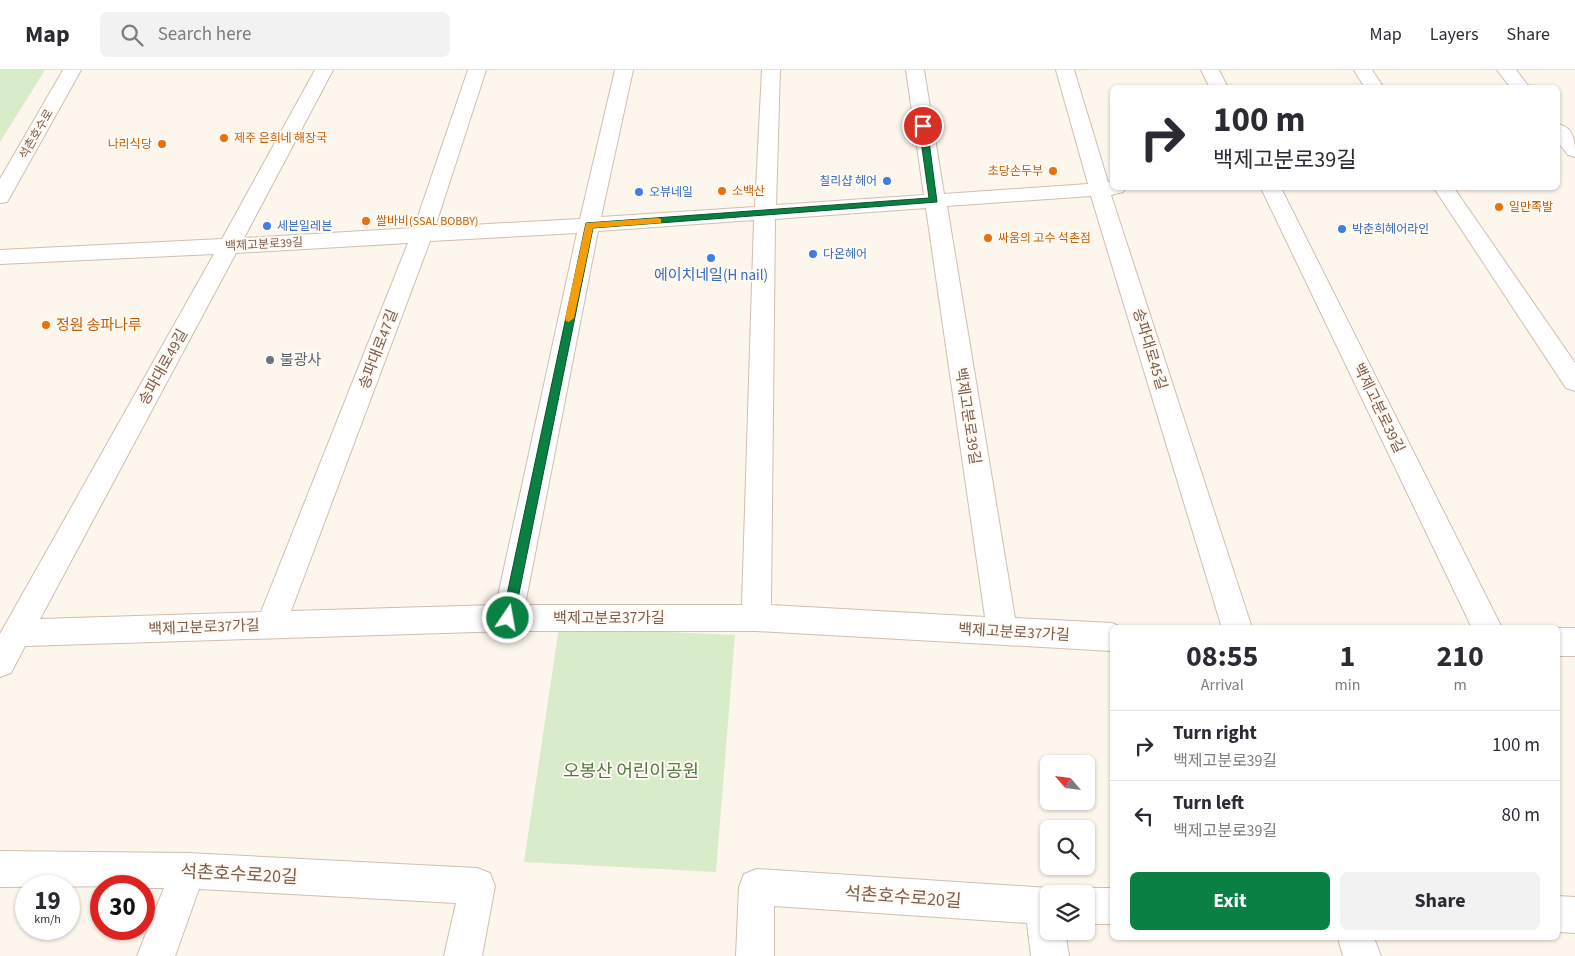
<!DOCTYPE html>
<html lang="en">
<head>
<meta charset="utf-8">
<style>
  :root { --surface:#fff; --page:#f2f2f3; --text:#2b2b33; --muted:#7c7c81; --line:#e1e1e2; --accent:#0b8043 }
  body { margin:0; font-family:"Source Sans 3","Noto Sans KR",sans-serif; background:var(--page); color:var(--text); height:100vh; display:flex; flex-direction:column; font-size:19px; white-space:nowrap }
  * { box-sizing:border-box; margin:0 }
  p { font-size:16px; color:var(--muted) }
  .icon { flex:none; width:28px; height:28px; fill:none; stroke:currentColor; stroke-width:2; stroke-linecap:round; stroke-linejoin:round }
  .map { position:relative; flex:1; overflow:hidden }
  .side { position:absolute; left:1110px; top:555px; width:450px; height:315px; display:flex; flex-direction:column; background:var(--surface); border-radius:8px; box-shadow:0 1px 4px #0004 }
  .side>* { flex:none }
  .top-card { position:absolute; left:1110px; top:15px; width:450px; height:105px; border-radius:8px; box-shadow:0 1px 4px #0004; background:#fff; color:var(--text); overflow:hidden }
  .needle { width:32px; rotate:298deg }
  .fabs { position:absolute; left:1040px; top:685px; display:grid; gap:10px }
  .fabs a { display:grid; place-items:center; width:55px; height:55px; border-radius:8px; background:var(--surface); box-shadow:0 1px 4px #0004; font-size:25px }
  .speed { position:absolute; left:15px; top:805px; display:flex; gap:10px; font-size:25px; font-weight:700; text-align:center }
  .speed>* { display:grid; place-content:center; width:65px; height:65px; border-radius:50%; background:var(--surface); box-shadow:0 1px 4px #0004; line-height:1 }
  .speed small { font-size:12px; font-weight:400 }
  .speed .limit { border:8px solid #d22; background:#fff; color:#111 }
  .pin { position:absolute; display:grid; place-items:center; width:42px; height:42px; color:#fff; margin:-21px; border:2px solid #fff; border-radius:50%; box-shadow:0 1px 5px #0007 }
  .me { position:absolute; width:55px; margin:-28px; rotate:12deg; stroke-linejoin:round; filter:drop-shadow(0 0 4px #0008) }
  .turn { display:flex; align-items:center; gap:18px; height:105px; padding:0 20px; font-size:22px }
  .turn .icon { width:65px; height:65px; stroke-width:2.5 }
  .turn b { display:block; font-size:35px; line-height:42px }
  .eta { display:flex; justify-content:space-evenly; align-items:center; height:85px; text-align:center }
  .eta b { font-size:30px; font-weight:700; line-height:35px }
  .cta { display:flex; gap:10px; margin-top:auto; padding:10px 20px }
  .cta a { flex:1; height:58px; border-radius:8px; background:var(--accent); color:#fff; font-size:20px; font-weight:700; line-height:58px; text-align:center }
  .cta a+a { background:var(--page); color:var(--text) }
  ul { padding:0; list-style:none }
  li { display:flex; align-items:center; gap:15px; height:70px; padding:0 20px; border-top:1px solid var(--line) }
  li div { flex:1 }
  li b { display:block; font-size:19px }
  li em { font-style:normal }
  header { display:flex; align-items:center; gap:30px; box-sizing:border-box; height:70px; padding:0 25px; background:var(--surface); border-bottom:1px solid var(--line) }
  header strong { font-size:24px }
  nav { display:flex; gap:28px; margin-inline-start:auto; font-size:18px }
  .search { width:350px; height:45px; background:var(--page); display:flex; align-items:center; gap:12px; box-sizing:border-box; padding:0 18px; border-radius:8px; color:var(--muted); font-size:19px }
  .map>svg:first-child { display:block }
</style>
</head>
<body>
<header>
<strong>Map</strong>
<div class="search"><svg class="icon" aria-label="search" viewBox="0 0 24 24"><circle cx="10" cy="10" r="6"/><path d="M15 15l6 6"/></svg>Search here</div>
<nav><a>Map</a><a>Layers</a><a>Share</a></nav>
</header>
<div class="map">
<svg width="1575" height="886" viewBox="0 0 1575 886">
  <rect width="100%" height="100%" fill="#fdf6ec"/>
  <g fill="#d8ecc9">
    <path d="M0,0H45L0,72Z"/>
    <path d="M559,557L735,565L716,802L524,792Z"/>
  </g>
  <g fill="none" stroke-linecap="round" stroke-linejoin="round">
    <defs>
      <g id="minor">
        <path d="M63,0H81L10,127L7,132L0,133V109Z"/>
        <path d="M315,0H333L244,168L414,158L468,0H486L435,157L580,149L615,0H633L601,147L755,137L762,0H780L776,135L924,125L906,0H924L944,124L1088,114L1056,0H1074L1108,112H1112V118H1126L1123,122L1111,125L1252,558H1222L1091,126L947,136L1015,548L1112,553L1123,558H1112V581L756,561H508L25,576L11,603L0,607V564L214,184L0,194V180L222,169ZM926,138L985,547L771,535L775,149ZM754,150L742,535H525L598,161ZM577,163L496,535L291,541L430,171ZM408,173L261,542L40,549L236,183Z"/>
        <path d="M1201,0H1219L1228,18H1210Z"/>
        <path d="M1354,0H1372L1384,18H1365Z"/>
        <path d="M1497,0H1516L1530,18H1511Z"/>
        <path d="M1558,54C1575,58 1575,72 1575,87L1568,85L1558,72Z"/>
        <path d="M1261,118H1281L1502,558H1472Z"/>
        <path d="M1434,118H1454L1575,293V321L1566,318Z"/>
        <rect x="1558" y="558" width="17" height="28"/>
        <path d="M0,781L188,783L477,798L490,803L495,816L482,886H444L456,833L199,819L175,886H137L164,818H144V816L0,817Z"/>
        <path d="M757,799L1049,818L1062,824H1049V861H1065L1069,886H1031L1027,853L774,836V886H736L739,817L744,804Z"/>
        <path d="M1086,818H1112V854H1086V824H1073Z"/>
        <path d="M1558,826L1575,827V863L1558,862Z"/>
        <path d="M1338,868H1374L1381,886H1343Z"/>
      </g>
    </defs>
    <use href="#minor" stroke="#d1beb0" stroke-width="2"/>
    <use href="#minor" fill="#fff" fill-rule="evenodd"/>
  </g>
  <path fill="#0b8043" stroke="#07532c" d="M923,53L927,56L937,132L593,158L514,548L512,552H504L502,548L586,153L929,128L919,56Z"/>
  <path fill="#f59e0b" d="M658,148L661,149V153L593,158L574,248L569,252L566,251L565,248L586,153Z"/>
  <g fill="#e8710a" stroke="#fffaf3" stroke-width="2">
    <circle cx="224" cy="68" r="5"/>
    <circle cx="162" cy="74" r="5"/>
    <circle cx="1053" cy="101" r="5"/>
    <circle cx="722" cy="121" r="5"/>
    <circle cx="1499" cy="137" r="5"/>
    <circle cx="366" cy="151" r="5"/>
    <circle cx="988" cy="168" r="5"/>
    <circle cx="46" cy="255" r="5"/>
  </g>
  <g fill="#3f7fe0" stroke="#fffaf3" stroke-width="2">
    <circle cx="887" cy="111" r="5"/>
    <circle cx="639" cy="122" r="5"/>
    <circle cx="267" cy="156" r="5"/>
    <circle cx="1342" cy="159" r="5"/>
    <circle cx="813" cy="184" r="5"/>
    <circle cx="711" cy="188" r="5"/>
  </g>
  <circle fill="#6b7280" stroke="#fffaf3" stroke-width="2" cx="270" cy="290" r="5"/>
  <g text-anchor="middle" stroke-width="4" stroke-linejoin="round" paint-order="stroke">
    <g font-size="12" fill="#7a5c4d" stroke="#fffaf3">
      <text transform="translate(36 64) rotate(-60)" y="4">석촌호수로</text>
      <text transform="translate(264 174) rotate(-3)" y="4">백제고분로39길</text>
    </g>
    <g font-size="12" fill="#c56008" stroke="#fffaf3" text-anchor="start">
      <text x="234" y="72">제주 은희네 해장국</text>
      <text x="152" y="78" text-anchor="end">나리식당</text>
      <text x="1043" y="105" text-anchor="end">초당손두부</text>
      <text x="732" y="125">소백산</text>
      <text x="1509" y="141">일만족발</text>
      <text x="376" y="155">쌀바비(SSAL BOBBY)</text>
      <text x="998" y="172">싸움의 고수 석촌점</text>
    </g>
    <g font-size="12" fill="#366cbe" stroke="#fffaf3" text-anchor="start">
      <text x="877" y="115" text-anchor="end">칠리샵 헤어</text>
      <text x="649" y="126">오뷰네일</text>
      <text x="277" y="160">세븐일레븐</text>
      <text x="1352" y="163">박춘희헤어라인</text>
      <text x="823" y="188">다온헤어</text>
    </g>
    <g font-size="15" fill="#366cbe" stroke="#fffaf3">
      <text x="711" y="210">에이치네일(H nail)</text>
    </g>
    <g font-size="15" fill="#c56008" stroke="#fffaf3" text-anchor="start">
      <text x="56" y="260">정원 송파나루</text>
    </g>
    <g font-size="15" fill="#7a5c4d" stroke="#fffaf3">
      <text transform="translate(378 279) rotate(-69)" y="5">송파대로47길</text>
      <text transform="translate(1150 279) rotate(73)" y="5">송파대로45길</text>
      <text transform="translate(163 297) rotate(-61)" y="5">송파대로49길</text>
      <text transform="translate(1379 338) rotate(64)" y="5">백제고분로39길</text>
      <text transform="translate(968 346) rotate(81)" y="5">백제고분로39길</text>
      <text x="609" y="553">백제고분로37가길</text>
      <text transform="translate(204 557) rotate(-2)" y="5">백제고분로37가길</text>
      <text transform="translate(1014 562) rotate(3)" y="5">백제고분로37가길</text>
    </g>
    <g font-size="15" fill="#5b616d" stroke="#fffaf3" text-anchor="start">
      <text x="280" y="295">불광사</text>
    </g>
    <g font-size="18" fill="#537a41" stroke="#fffaf3">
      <text x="631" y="707">오봉산 어린이공원</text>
    </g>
    <g font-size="18" fill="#7a5c4d" stroke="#fffaf3">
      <text transform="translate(239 804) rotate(3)" y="6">석촌호수로20길</text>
      <text transform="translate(903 827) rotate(4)" y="6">석촌호수로20길</text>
    </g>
  </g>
</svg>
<div class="fabs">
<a><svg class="needle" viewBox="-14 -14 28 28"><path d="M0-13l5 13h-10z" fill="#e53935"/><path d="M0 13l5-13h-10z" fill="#7c7c81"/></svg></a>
<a><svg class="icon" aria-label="search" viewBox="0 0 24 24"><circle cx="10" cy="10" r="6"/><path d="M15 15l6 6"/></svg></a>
<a><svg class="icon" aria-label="layers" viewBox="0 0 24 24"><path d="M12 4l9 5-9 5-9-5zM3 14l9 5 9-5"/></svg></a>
</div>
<div class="speed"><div>19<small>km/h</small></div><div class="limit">30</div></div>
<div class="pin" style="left:923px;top:56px;background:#d93025"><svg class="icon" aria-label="arrive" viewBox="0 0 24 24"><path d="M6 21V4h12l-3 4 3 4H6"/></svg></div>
<svg class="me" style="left:508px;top:548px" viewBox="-20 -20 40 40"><circle r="17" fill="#0b8043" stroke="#fff" stroke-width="3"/><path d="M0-11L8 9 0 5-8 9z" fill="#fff"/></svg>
<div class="top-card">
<div class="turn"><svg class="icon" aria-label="right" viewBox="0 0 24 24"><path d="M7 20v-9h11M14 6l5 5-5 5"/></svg><div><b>100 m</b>백제고분로39길</div></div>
</div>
<section class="side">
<div class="eta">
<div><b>08:55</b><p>Arrival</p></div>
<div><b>1</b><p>min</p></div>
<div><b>210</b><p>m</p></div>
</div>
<ul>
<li><svg class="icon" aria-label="right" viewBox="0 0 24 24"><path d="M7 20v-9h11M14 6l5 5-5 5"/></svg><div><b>Turn right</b><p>백제고분로39길</p></div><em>100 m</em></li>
<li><svg class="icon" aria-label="left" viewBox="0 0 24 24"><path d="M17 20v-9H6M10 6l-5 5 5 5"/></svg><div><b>Turn left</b><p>백제고분로39길</p></div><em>80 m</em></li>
</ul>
<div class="cta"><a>Exit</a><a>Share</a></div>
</section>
</div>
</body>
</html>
